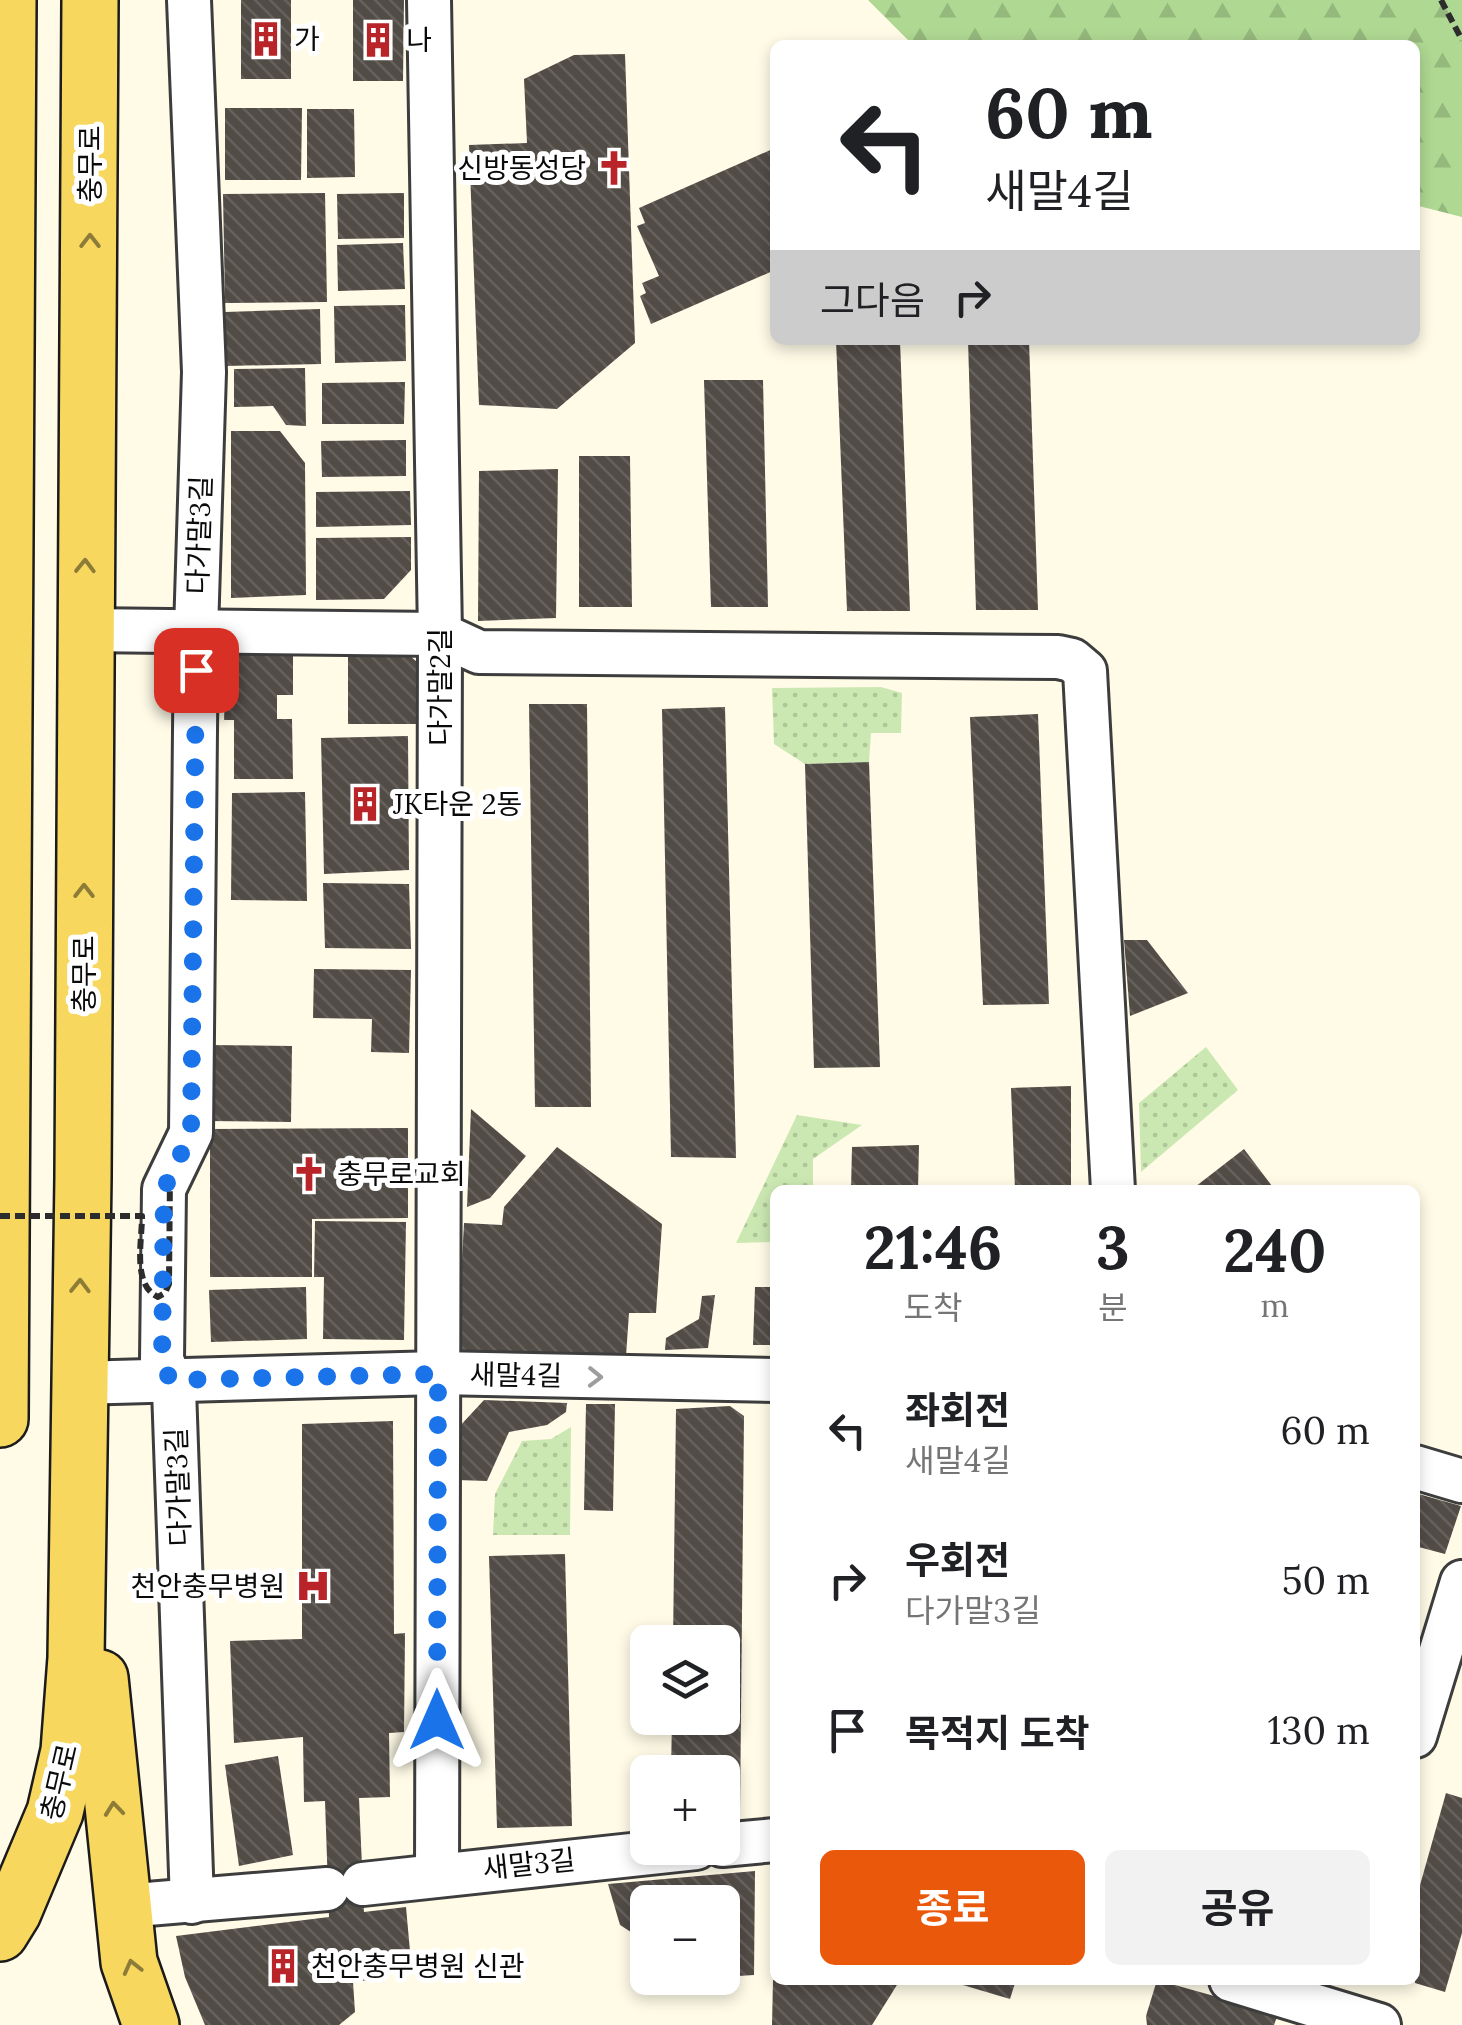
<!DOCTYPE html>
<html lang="ko">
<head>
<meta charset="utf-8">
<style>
  :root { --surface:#fff; --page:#f2f2f2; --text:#202124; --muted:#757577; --accent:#ea580c }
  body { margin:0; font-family:Lora,"Noto Sans KR",serif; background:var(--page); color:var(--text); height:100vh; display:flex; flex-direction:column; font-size:38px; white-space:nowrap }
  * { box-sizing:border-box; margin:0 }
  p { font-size:32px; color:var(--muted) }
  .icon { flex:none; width:55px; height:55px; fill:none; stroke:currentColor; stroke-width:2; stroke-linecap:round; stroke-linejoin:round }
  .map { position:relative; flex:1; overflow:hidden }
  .sheet { position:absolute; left:770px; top:1185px; width:650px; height:800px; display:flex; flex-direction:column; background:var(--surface); border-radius:15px; box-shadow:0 5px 15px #0003 }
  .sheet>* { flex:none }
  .hud { position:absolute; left:770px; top:40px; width:650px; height:305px; border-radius:15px; box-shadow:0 5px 15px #0003; background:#fff; color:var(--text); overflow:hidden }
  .tools { position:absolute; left:630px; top:1625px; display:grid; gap:20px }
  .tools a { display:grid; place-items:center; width:110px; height:110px; border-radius:15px; background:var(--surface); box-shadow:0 5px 15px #0003; font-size:50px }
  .pin { position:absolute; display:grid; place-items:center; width:85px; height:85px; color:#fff; margin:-42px; border-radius:20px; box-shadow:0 5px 15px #0006 }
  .me { position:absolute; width:110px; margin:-55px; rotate:0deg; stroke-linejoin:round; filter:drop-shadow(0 0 8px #0008) }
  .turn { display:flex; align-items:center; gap:35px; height:210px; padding:0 50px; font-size:45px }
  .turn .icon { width:130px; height:130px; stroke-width:2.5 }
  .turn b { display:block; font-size:70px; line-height:85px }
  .then { display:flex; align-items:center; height:95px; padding:0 50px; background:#0003; gap:20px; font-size:38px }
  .eta { display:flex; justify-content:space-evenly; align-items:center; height:170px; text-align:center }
  .eta b { font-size:60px; font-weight:700; line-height:70px }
  .cta { display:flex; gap:20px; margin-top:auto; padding:20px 50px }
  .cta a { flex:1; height:115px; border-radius:15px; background:var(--accent); color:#fff; font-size:40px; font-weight:700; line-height:115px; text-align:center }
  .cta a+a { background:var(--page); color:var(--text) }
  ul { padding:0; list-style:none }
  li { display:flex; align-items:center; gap:30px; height:150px; padding:0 50px }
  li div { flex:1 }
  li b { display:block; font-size:38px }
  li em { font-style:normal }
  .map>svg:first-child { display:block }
</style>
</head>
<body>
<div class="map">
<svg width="1462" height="2025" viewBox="0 0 1462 2025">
  <defs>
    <pattern id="forest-firs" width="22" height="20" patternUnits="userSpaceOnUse" patternTransform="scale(2.5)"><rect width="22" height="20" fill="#afd892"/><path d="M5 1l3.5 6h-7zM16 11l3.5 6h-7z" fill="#95b87d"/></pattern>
    <pattern id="park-dots" width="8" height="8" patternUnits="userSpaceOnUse" patternTransform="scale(2.5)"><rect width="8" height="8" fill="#cce8b2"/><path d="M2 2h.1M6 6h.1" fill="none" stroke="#aec698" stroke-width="1.8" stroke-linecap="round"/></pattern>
    <pattern id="building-back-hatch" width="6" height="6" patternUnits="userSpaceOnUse" patternTransform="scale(2.5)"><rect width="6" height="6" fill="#524c47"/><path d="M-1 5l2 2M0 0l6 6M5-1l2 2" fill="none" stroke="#66615d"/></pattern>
  </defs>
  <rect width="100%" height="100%" fill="#fffbe7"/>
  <path fill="url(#forest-firs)" d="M868,0H1462V217L1415,205V45H913Z"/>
  <g fill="url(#park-dots)">
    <path d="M881,687L902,693L901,733H871L869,762L805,764L774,744L772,688Z"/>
    <path d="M1206,1047L1238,1090L1141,1172L1139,1103Z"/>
    <path d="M797,1115L862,1125L813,1159V1190H775V1242L736,1243Z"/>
    <path d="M571,1427L570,1535H493L495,1494L522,1441L551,1439Z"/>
  </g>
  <g fill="url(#building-back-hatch)">
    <rect x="241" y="0" width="50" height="79"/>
    <path d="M353,0H404L403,81H353Z"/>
    <path d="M625,54L635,343L557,409L479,405L469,145L527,143L524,79L574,55Z"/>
    <path d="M225,108H302L301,180H225Z"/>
    <path d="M307,109H354L355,177L307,178Z"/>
    <path d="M775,148V270L651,324L640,296L646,293L642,283L659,276L637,226L645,223L639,208Z"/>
    <path d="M325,193L327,302L225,303L223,194Z"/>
    <path d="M404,193V238L338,239L337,194Z"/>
    <path d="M403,243L405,289L338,291L337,245Z"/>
    <path d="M405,305L406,361L335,363L334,306Z"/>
    <path d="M320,309L321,364L226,366L225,312Z"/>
    <path d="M836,340H900L910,611H847Z"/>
    <path d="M968,340H1029L1038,610H976Z"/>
    <path d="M305,368L306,426L286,425L273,406L234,407V369Z"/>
    <path d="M704,380H763L768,607H711Z"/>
    <path d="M405,382L404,424H322V383Z"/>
    <path d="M231,431H280L305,463L306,595L231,598Z"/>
    <path d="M406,440V476L322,477L321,441Z"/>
    <path d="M579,456H630L632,607H579Z"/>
    <path d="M558,469L556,618L478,621L479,471Z"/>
    <path d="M410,491L411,525L316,527V492Z"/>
    <path d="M411,537V570L384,599L316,600V538Z"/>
    <path d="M401,648L417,662L416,724H348V649Z"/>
    <path d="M233,650H293V695H277V719H292L293,779H234V720H224L225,696L234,697Z"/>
    <path d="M529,704H587L591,1107H535Z"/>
    <path d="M725,707L736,1158L671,1157L662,709Z"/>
    <path d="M1038,714L1049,1004L983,1005L970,717Z"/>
    <path d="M408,736L409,870L324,874L321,738Z"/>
    <path d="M869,762L880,1067L814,1068L805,764Z"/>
    <path d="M305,792L307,901L231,900L232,793Z"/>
    <path d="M323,883L409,884L411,949L325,948Z"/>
    <path d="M1124,940H1147L1188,993L1130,1016Z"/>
    <path d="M314,969L411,970L409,1053L371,1052L372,1019L313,1018Z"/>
    <path d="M208,1045L292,1046L291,1122L208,1121Z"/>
    <path d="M1071,1086V1190H1015L1011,1088Z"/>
    <path d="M471,1109L526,1156L490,1198L467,1207Z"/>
    <path d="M408,1128V1218L312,1219V1277H210V1129Z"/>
    <path d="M919,1145L918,1190H851L852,1147Z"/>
    <path d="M557,1147L662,1224L656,1313H629L626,1356L457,1353L464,1223L502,1225L504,1207Z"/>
    <path d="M1244,1149L1275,1190H1191Z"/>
    <path d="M315,1221L406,1222L404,1340L323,1339L324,1277H314Z"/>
    <path d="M306,1287L307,1339L211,1342L209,1290Z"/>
    <path d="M755,1287H775V1345H753Z"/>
    <path d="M715,1295L708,1348L665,1350L666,1338L699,1319L702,1296Z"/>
    <path d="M484,1400L567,1403L566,1412L547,1425L509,1432L487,1481L457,1480L458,1428Z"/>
    <path d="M586,1404H615L613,1511L584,1510Z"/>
    <path d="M730,1406L744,1416L740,1813L722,1812V1772H671L672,1718H722V1642H673L676,1409Z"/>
    <path d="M393,1421L394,1634L405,1633L404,1732L389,1733L390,1797L359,1798L364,1912L406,1907L410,1951L383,1955L385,1978L353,1982L355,2012L339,2025H205L185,1977L176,1936L329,1917L325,1801L304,1802L303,1737L234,1743L230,1641L302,1639V1424Z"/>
    <path d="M1415,1493L1461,1506L1445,1554L1415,1546Z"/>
    <path d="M565,1554L572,1826L497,1828L489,1556Z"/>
    <path d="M278,1756L293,1855L239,1866L225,1765Z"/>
    <path d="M1446,1793L1462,1798V1933L1445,1992L1415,1983V1903Z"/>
    <path d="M755,1871L754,1975L722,1977V1902H648V1943L620,1925L608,1884Z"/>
    <path d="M773,1980H900L872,2025H772Z"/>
    <path d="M946,1980H1016L1010,1999Z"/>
    <path d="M1157,1980L1278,2014L1274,2025H1147L1146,2016Z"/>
  </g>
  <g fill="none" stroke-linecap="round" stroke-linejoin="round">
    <defs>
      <g id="minor">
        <path d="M189,0L204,372L196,631L191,1133L164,1189L162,1360L174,1389L192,1902"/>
        <path d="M429,0L440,634L437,1874"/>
        <path d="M84,630L440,634L479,652L1058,657L1072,660L1085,671L1113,1190"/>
        <path d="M78,1383L438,1373L775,1380"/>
        <path d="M1415,1467L1462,1481"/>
        <path d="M1415,1736L1462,1582"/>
        <path d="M722,1845L775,1840"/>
        <path d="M363,1884L696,1848"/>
        <path d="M124,1906L327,1889"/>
        <path d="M1231,1980L1379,2025"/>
      </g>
      <g id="major">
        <path d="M0,1419L8,0"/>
        <path d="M100,1678L129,1962L151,2025"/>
        <path d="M0,1933L13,1912L55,1812L69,1751L76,1658L83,1177L90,0"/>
      </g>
    </defs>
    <use href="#minor" stroke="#3d3d3d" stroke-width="48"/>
    <use href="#major" stroke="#1b1b1b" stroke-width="60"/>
    <path stroke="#2c2c2c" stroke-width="6" stroke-dasharray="10 5" stroke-linecap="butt" d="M1441,0L1462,40"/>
    <use href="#minor" stroke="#fff" stroke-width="42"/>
    <use href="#major" stroke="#f8d75e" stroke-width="55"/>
    <path stroke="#2c2c2c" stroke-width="6" stroke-dasharray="10 5" stroke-linecap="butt" d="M0,1216H142C142,1242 132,1285 158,1297L165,1293L169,1284L170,1174"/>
  </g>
  <defs><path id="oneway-chevron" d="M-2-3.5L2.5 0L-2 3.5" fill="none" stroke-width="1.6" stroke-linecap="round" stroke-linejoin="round" transform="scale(2.5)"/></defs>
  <g stroke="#8d7b38">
    <use href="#oneway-chevron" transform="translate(90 241) rotate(-90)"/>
    <use href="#oneway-chevron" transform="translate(85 566) rotate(-89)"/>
    <use href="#oneway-chevron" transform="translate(84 891) rotate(-90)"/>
    <use href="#oneway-chevron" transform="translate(80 1286) rotate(-89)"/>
    <use href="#oneway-chevron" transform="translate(114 1809) rotate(-96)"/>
    <use href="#oneway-chevron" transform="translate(132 1967) rotate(-104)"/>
  </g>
  <use stroke="#9d9d9d" href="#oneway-chevron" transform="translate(595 1377) rotate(1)"/>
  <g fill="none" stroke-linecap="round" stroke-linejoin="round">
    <path stroke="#1a73e8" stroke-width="18" stroke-dasharray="0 32.4" d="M196,670L191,1133L164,1189L162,1360L170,1380L438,1374L437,1720"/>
  </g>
  <defs>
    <symbol id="building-bare" viewBox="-9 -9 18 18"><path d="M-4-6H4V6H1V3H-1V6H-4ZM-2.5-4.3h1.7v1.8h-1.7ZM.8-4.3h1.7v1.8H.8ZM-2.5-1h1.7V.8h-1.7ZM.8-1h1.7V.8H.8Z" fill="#b82427" stroke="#fff" stroke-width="2.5" paint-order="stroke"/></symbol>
    <symbol id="church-bare" viewBox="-9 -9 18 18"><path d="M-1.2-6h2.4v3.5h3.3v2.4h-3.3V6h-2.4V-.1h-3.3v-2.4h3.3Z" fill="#b82427" stroke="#fff" stroke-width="2.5" paint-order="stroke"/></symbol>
    <symbol id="hospital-bare" viewBox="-9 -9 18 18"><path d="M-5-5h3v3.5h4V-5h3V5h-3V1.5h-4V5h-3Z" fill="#b82427" stroke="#fff" stroke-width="2.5" paint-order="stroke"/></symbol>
  </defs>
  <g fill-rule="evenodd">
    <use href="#building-bare" x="241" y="14" width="50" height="50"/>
    <use href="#building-bare" x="353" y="15" width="50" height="50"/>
    <use href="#church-bare" x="589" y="143" width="50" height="50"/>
    <use href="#building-bare" x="340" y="779" width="50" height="50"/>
    <use href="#church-bare" x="284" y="1149" width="50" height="50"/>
    <use href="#hospital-bare" x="288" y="1561" width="50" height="50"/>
    <use href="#building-bare" x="258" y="1941" width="50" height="50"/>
  </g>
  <g text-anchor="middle" stroke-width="10" stroke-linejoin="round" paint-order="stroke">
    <g font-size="28" fill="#0a0a0a" stroke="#fff" text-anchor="start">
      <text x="294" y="49">가</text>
      <text x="406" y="50">나</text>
      <text x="586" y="178" text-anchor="end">신방동성당</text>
      <text x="393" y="814">JK타운 2동</text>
      <text x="337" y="1184">충무로교회</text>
      <text x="285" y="1596" text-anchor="end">천안충무병원</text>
      <text x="311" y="1976">천안충무병원 신관</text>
    </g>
    <g font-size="28" fill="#0a0a0a" stroke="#fff">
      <text transform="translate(90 164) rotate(-90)" y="10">충무로</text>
      <text transform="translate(199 535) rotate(-88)" y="10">다가말3길</text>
      <text transform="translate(440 687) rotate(-90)" y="10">다가말2길</text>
      <text transform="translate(84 974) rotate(-90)" y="10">충무로</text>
      <text transform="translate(516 1375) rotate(1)" y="10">새말4길</text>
      <text transform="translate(178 1487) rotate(-92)" y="10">다가말3길</text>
      <text transform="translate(59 1782) rotate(-77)" y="10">충무로</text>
      <text transform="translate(529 1864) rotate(-6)" y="10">새말3길</text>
    </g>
  </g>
</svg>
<div class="tools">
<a><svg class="icon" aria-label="layers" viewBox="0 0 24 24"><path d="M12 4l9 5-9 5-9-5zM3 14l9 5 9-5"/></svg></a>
<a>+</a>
<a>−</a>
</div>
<div class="pin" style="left:196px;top:670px;background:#d93025"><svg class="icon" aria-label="arrive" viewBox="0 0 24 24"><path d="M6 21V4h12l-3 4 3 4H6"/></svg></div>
<svg class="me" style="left:437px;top:1720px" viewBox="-20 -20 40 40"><path d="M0-17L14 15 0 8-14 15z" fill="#1a73e8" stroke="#fff" stroke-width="4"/></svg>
<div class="hud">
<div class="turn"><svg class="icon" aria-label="left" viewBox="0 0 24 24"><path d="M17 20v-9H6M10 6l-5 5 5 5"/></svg><div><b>60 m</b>새말4길</div></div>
<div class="then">그다음<svg class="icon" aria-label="right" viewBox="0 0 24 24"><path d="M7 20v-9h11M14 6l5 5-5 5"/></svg></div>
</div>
<section class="sheet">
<div class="eta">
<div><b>21:46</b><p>도착</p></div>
<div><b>3</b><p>분</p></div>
<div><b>240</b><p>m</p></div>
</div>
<ul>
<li><svg class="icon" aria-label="left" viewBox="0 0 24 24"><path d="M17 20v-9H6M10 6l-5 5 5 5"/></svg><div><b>좌회전</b><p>새말4길</p></div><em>60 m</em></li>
<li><svg class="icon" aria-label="right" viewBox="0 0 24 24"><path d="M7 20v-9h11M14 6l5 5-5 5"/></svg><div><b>우회전</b><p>다가말3길</p></div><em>50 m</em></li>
<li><svg class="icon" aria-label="arrive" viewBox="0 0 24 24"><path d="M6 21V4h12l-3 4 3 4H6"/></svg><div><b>목적지 도착</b></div><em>130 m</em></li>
</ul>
<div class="cta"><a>종료</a><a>공유</a></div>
</section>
</div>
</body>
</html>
